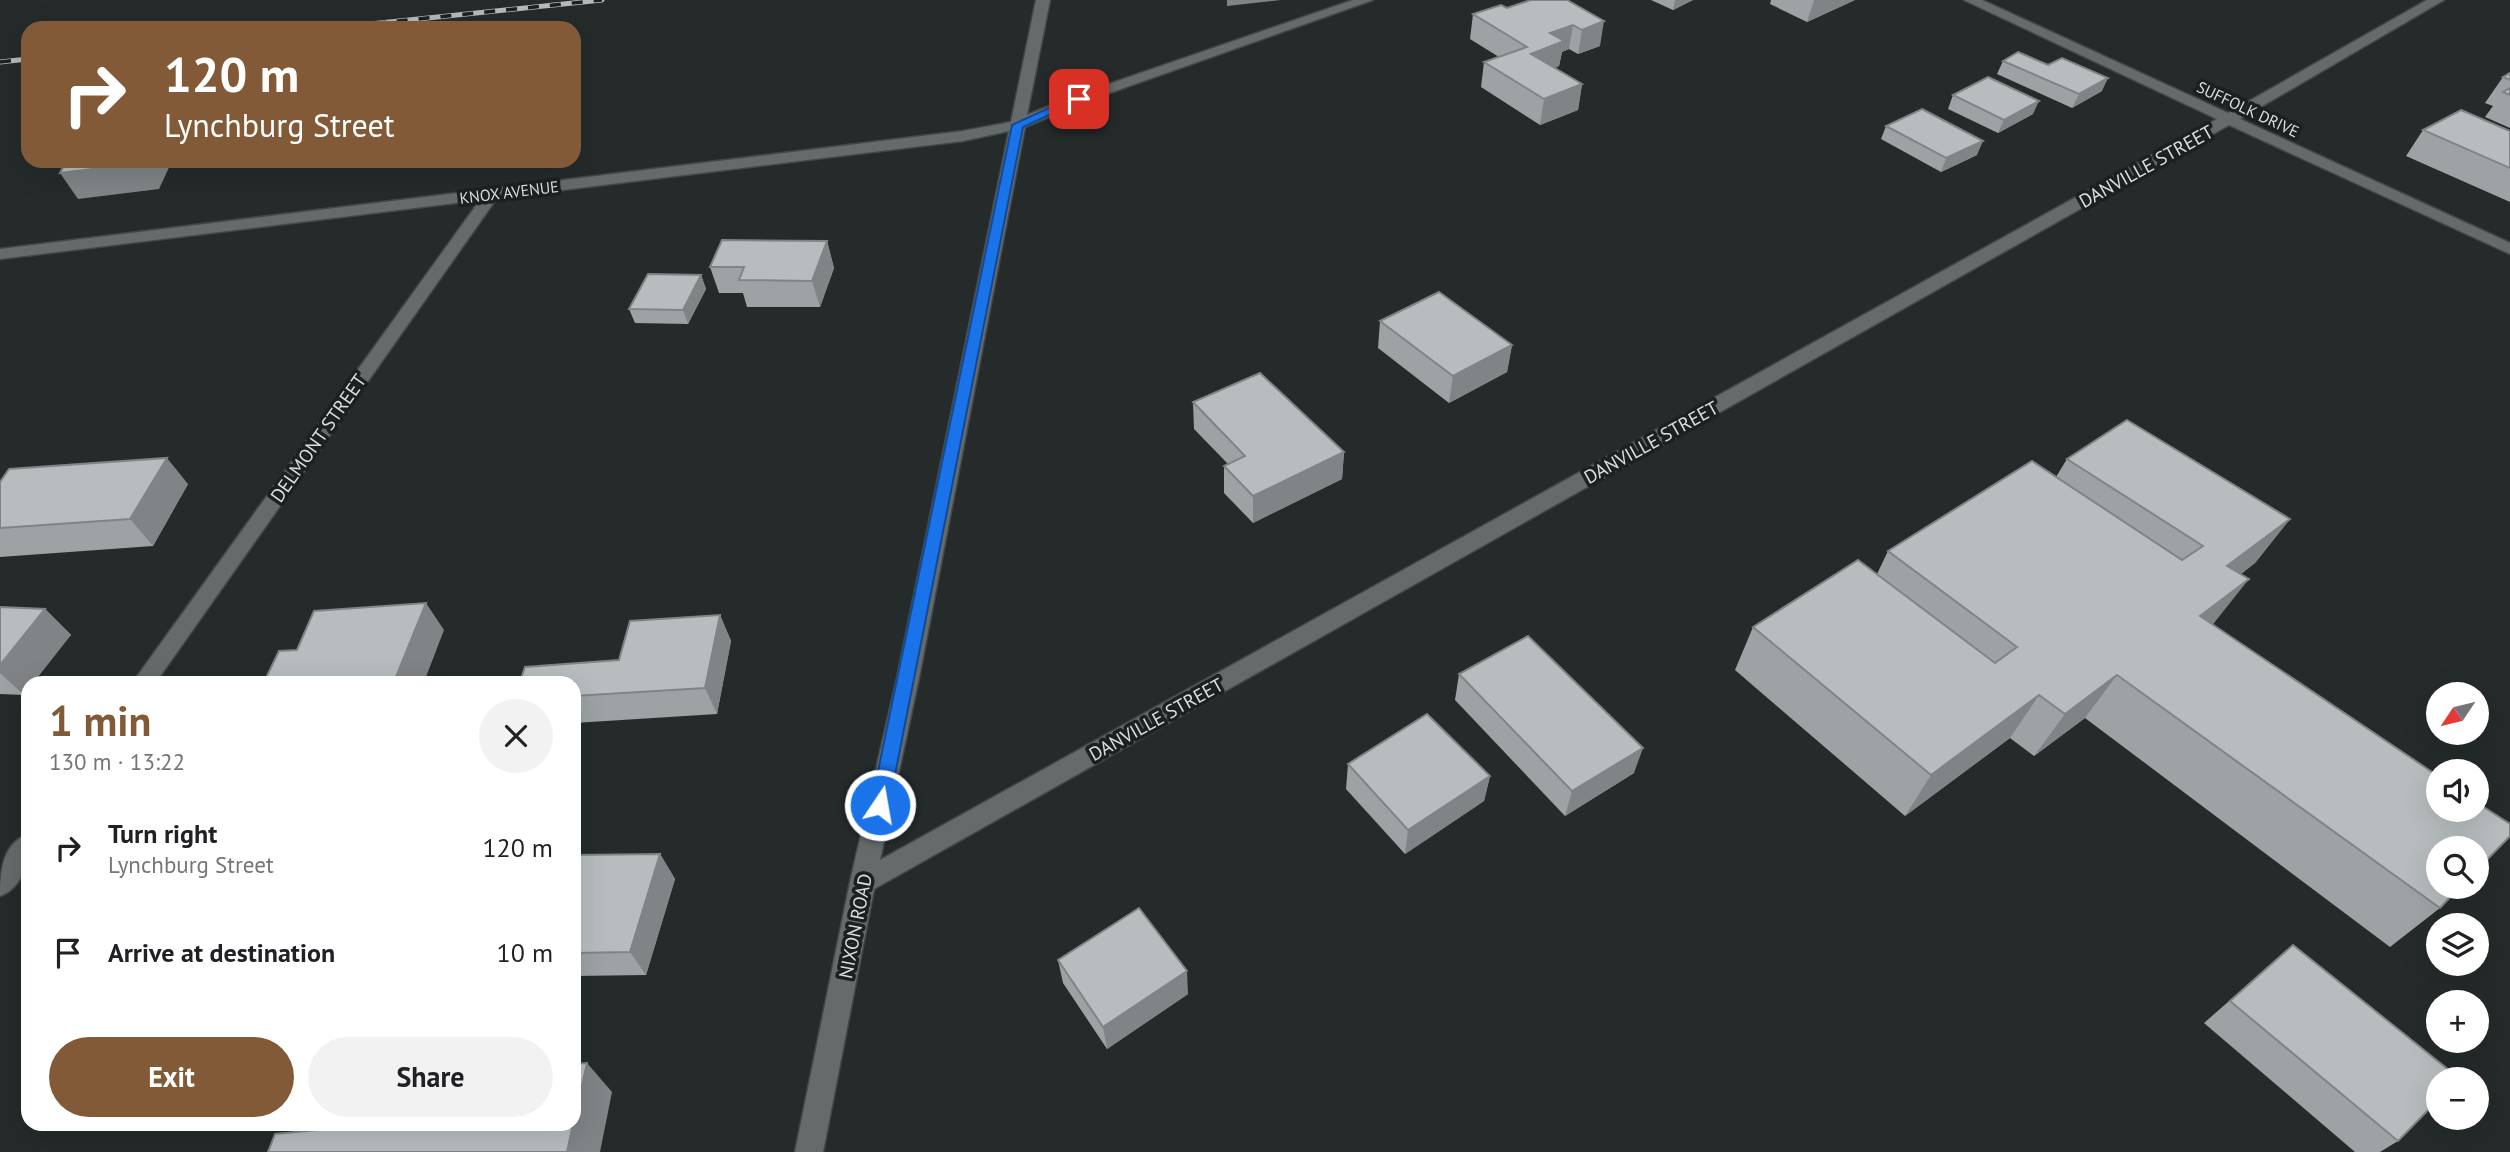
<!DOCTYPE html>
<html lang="en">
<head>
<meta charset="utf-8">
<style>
  :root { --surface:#fff; --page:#f2f2f2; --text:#202124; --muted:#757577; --accent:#825a37 }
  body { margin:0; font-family:"PT Sans",sans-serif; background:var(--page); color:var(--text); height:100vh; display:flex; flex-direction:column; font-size:26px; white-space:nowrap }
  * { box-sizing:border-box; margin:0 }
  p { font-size:23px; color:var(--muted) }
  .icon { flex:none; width:38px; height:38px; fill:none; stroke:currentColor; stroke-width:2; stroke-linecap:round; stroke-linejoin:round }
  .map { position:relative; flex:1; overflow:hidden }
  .side { position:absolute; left:21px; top:676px; width:560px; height:455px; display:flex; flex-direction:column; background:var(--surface); border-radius:21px; box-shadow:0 7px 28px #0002 }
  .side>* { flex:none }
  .top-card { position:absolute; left:21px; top:21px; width:560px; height:147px; border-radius:21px; box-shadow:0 7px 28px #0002; background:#825a37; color:#fff; overflow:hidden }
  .needle { width:46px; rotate:235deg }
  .buttons { position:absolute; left:2426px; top:682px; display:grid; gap:14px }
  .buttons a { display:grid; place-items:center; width:63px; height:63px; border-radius:50%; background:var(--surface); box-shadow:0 7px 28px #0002; font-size:35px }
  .pin { position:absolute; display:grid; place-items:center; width:60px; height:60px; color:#fff; margin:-30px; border-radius:14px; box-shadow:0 4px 10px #0006 }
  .me { position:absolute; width:77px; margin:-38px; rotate:12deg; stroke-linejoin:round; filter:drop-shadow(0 0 5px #0008) }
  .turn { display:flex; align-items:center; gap:24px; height:147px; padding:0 28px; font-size:32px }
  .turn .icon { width:91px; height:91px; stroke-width:2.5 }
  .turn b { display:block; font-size:49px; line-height:60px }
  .round { display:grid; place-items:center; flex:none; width:74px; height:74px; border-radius:37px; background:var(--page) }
  .head { display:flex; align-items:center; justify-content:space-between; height:119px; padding:0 28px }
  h1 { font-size:42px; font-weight:600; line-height:52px; color:var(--accent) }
  .cta { display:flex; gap:14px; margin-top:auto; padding:14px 28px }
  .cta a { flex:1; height:80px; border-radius:42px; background:var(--accent); color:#fff; font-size:28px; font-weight:600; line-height:80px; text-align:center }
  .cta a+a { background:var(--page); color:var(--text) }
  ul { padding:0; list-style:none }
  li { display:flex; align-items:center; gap:21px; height:105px; padding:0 28px }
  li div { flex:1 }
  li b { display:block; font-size:26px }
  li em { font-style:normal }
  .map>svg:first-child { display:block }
</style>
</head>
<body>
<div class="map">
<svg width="2510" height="1152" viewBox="0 0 2510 1152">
  <rect width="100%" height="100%" fill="#252a2b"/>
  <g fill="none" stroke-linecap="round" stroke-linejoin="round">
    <defs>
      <g id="minor">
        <path d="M1036,0H1050L1027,115L1074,96L1353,0H1373L1084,102L1025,127L919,678L880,860L2217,119L1964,0H1982L2228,113L2427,0H2444L2240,119L2510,243V254L2229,125L874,889L823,1152H795L850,882L897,678L1009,131L963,141L497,198L156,682H133L480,200L0,259V249L963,131L1011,122Z"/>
        <path d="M28,834C28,858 26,886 0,896C0,872 2,844 28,834Z"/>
      </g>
    </defs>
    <use href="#minor" stroke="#434749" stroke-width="3"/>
    <use href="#minor" fill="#656a6b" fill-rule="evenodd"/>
    <defs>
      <g id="rail">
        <path d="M331,28L602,0"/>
        <path d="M0,62L28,59"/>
      </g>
    </defs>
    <use href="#rail" stroke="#b6b9ba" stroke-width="5"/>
    <use href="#rail" stroke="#1c2021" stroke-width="3.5" stroke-dasharray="11" stroke-linecap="butt"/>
  </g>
  <g fill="#9da3a4">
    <path d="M1567,0L1600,46L1578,54L1569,49L1562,52L1559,66L1555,68L1582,84L1578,110L1540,125L1481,87L1484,62L1499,57L1470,39L1473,14Z"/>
    <path d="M1651,0H1693L1673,10Z"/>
    <path d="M1771,0H1855L1807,22L1770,4Z"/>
    <path d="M2003,61L2102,91L2072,108L1997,74Z"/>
    <path d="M2510,73V128L2485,117L2493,106L2485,103L2503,77Z"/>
    <path d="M1953,95L2033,114L1998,133L1948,109Z"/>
    <path d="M1886,126L1977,155L1941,172L1881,139Z"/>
    <path d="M2423,130L2510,131V202L2406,156Z"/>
    <path d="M827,241L834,268L820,307H747L743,293H719L710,267Z"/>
    <path d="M701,275L706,289L688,324L635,323L629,309Z"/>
    <path d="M1380,321L1512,345L1507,372L1449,403L1378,348Z"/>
    <path d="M1193,402L1344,452L1342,479L1253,523L1224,493V466L1228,464L1194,429Z"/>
    <path d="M2067,459L2290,519L2255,563L2241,574L2214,623L2212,624L2440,908L2390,947L2085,718L2034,756L2010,738L1905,816L1735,670L1753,627L1877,574L1888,551L2056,477Z"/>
    <path d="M0,482L188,484L153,546L0,557Z"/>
    <path d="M0,607L45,609L71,635L28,682V690L24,695L0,694Z"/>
    <path d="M720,615L731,641L717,714L574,723V682Z"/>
    <path d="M1459,674L1634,773L1565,816L1455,700Z"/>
    <path d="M1348,764L1490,776L1484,801L1405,854L1346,789Z"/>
    <path d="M660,854L675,879L646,975L574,976V855Z"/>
    <path d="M2293,945L2398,1141L2380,1152H2355L2204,1023Z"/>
    <path d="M1058,960L1188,994L1107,1049L1063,983Z"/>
  </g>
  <g fill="#808486">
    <path d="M1227,0H1281L1227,6Z"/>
    <path d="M1675,0H1693L1673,10Z"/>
    <path d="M1814,0H1855L1807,22Z"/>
    <path d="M1604,21L1600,46L1578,54L1582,30Z"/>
    <path d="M1573,25L1569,49L1562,52L1559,66L1527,79L1531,54L1550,33Z"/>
    <path d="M2108,78L2102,91L2072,108L2079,94Z"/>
    <path d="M1582,84L1578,110L1540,125L1544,99Z"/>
    <path d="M2039,101L2033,114L1998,133L2004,120Z"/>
    <path d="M1983,141L1977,155L1941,172L1946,158Z"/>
    <path d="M143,161H172L159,189L78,199L60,173Z"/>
    <path d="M827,241L834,268L820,307L812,281Z"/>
    <path d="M701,275L706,289L688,324L683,310Z"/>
    <path d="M1512,345L1507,372L1449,403L1453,376Z"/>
    <path d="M1344,452L1342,479L1253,523V496Z"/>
    <path d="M167,458L188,484L153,546L130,519Z"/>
    <path d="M2290,519L2255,563L2194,609L2227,566Z"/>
    <path d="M2249,579L2214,623L2166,659L2200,616Z"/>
    <path d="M426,603L444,630L424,682H394Z"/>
    <path d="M45,609L71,635L34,682H28V690L24,695L0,673V665Z"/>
    <path d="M720,615L731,641L717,714L705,688Z"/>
    <path d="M2117,675L2085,718L2034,756L2065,714Z"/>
    <path d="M2039,695L2010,738L1905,816L1931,775Z"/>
    <path d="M1643,748L1634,773L1565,816L1572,791Z"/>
    <path d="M1490,776L1484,801L1405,854L1408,830Z"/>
    <path d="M660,854L675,879L646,975L630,952Z"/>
    <path d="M1187,971L1188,994L1107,1049L1103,1027Z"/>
    <path d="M587,1063L612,1092L600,1152H567Z"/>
  </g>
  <g fill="#b7bdbf" stroke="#808486" stroke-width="2">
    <path d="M1531,0H1567L1604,21L1582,30L1573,25L1550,33L1564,41L1531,54L1582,84L1544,99L1484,62L1527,47L1473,14L1501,5L1507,8Z"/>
    <path d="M2018,52L2048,65L2062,58L2108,78L2079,94L2003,61Z"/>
    <path d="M2510,73V80L2503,77Z"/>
    <path d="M1988,77L2039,101L2004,120L1953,95Z"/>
    <path d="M2510,88V95L2503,92Z"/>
    <path d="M1922,109L1983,141L1946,158L1886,126Z"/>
    <path d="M2461,110L2510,131V168L2423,130Z"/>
    <path d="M66,161H143L142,163L60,173Z"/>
    <path d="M722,240L827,241L812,281L739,280L744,267H710Z"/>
    <path d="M648,274L701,275L683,310L629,309Z"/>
    <path d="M1439,292L1512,345L1453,376L1380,321Z"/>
    <path d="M1260,373L1344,452L1253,496L1224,466L1245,456L1193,402Z"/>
    <path d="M2127,420L2290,519L2227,566L2249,579L2200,616L2438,776V810H2476V802L2510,824V836L2476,871V849H2438V887H2460L2440,908L2117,675L2065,714L2039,695L1931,775L1753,627L1858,560L1995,663L2017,647L1888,551L2032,461L2182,560L2203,546L2067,459Z"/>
    <path d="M167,458L130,519L0,528V482L9,469Z"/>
    <path d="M426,603L394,682H264L279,651L297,650L314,611Z"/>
    <path d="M0,607L45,609L0,665Z"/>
    <path d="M720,615L705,688L574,696V682H520L525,667L619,660L630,621Z"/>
    <path d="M1528,636L1643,748L1572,791L1459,674Z"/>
    <path d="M1427,714L1490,776L1408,830L1348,764Z"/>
    <path d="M660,854L630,952L574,953V855Z"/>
    <path d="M1139,908L1187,971L1103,1027L1058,960Z"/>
    <path d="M2293,945L2459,1078L2457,1080H2438V1100L2398,1141L2230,1001Z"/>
    <path d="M587,1063L574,1121V1064Z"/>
    <path d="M381,1124H573L567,1152H268L275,1134Z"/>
  </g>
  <path fill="#1a73e8" stroke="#114b97" stroke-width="2" d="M1075,96L1084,99L1023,127L889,805L887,811L880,813L874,811L871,805L1012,125Z"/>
  <g text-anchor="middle" stroke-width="7" stroke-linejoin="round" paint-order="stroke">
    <g font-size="16" fill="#dbdedf" stroke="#1c2021">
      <text transform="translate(2248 109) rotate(25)" y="6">SUFFOLK DRIVE</text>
      <text transform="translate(509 192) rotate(-7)" y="6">KNOX AVENUE</text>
    </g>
    <g font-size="19" fill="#dbdedf" stroke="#1c2021">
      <text transform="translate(2146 166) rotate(-29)" y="7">DANVILLE STREET</text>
      <text transform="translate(318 438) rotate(-55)" y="7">DELMONT STREET</text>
      <text transform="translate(1651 442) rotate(-29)" y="7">DANVILLE STREET</text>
      <text transform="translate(1156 719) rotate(-29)" y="7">DANVILLE STREET</text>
      <text transform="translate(855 926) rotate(-79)" y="7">NIXON ROAD</text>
    </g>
  </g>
</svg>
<div class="buttons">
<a><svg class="needle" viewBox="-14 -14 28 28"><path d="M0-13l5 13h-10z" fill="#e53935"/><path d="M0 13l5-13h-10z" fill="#757577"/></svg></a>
<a><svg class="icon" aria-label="sound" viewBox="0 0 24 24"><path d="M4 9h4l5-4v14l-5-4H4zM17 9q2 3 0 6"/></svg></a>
<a><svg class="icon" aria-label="search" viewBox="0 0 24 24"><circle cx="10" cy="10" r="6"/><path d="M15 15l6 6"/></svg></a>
<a><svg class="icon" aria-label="layers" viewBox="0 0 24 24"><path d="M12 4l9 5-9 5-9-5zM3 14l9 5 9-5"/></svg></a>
<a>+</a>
<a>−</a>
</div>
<div class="pin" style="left:1079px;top:99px;background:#d93025"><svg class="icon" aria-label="arrive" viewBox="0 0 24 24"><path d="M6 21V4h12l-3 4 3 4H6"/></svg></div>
<svg class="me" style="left:880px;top:805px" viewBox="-20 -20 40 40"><circle r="17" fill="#1a73e8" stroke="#fff" stroke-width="3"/><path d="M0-11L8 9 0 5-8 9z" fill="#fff"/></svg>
<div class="top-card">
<div class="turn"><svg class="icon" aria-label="right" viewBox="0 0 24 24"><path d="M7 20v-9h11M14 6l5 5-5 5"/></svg><div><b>120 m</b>Lynchburg Street</div></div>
</div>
<section class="side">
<div class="head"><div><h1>1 min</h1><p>130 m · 13:22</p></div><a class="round"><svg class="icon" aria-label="close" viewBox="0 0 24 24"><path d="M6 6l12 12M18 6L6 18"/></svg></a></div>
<ul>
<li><svg class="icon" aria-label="right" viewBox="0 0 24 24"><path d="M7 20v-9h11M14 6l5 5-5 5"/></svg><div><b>Turn right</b><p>Lynchburg Street</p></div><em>120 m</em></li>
<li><svg class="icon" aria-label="arrive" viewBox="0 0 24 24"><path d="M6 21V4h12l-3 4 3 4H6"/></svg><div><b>Arrive at destination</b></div><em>10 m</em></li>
</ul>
<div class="cta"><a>Exit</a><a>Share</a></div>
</section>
</div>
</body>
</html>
